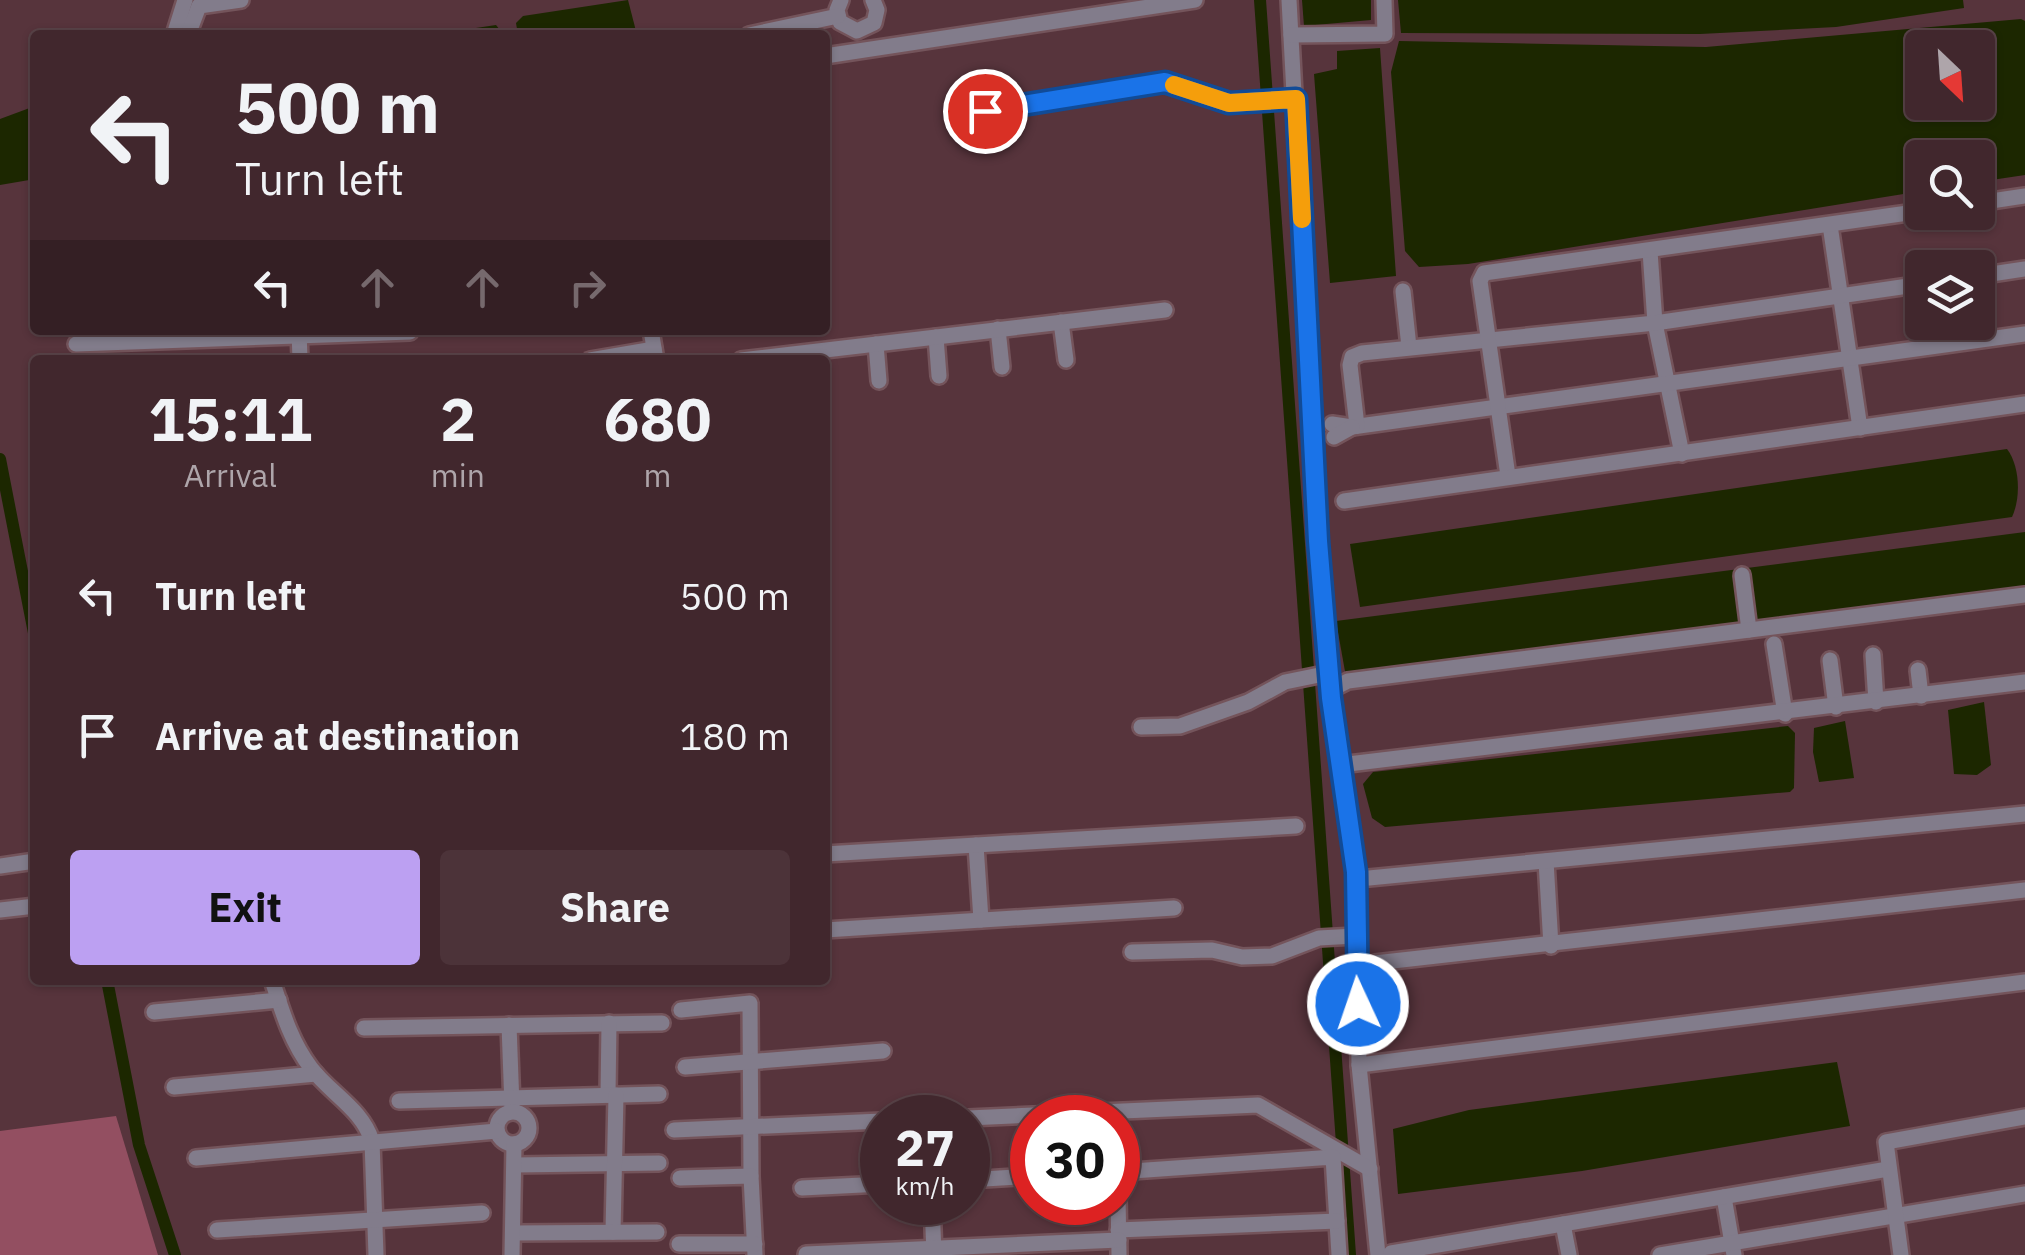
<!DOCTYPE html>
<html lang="en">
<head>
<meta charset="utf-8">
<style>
  :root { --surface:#41272d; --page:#4c3339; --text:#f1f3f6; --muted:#aea5aa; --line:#5a4449; --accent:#bca0f2 }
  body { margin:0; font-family:"IBM Plex Sans",sans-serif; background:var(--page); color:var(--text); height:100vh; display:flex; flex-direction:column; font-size:38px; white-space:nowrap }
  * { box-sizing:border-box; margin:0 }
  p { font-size:32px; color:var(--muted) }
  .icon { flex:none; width:55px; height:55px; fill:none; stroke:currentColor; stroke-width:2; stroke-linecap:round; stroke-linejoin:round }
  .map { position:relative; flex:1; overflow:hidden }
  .details { position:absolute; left:30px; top:355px; width:800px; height:630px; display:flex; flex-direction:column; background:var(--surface); border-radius:10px; box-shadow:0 2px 8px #0004,0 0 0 2px var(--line) }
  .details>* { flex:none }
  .banner { position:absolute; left:30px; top:30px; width:800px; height:305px; border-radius:10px; box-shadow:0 2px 8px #0004,0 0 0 2px var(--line); background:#41272d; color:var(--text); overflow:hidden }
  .needle { width:65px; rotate:155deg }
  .tools { position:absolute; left:1905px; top:30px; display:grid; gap:20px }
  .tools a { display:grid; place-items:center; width:90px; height:90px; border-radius:10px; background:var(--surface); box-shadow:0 2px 8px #0004,0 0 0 2px var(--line); font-size:50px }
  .speed { position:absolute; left:860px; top:1095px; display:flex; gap:20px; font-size:50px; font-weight:700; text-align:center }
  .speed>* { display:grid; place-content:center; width:130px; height:130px; border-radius:50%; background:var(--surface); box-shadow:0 2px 8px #0004,0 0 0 2px var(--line); line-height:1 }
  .speed small { font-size:25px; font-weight:400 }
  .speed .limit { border:15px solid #d22; background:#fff; color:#111 }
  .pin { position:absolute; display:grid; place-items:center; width:85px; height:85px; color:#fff; margin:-42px; border:5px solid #fff; border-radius:50%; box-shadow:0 2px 10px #0007 }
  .me { position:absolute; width:110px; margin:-55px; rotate:357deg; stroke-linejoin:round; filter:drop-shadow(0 0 8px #0008) }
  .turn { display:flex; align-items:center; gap:35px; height:210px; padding:0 40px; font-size:45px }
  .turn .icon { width:130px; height:130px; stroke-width:2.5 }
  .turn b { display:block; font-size:70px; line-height:85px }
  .lanes { display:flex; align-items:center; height:95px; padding:0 40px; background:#0003; justify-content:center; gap:50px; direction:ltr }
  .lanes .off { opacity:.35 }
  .eta { display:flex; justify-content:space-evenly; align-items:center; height:170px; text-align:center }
  .eta b { font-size:60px; font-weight:700; line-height:70px }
  .action { display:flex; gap:20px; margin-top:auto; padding:20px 40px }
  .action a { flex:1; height:115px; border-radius:10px; background:var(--accent); color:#111; font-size:40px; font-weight:700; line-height:115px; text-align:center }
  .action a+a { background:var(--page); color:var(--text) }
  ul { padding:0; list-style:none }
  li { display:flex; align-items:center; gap:30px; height:140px; padding:0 40px }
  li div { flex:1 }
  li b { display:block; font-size:38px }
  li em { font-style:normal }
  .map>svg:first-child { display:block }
</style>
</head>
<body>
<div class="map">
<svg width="2025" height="1255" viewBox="0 0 2025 1255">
  <rect width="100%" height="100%" fill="#57343c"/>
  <path fill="#934f61" d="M116,1116L158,1255H0V1131Z"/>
  <g fill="#1c2700" fill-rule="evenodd">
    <path d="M628,0L637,35H518L516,23L523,16Z"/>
    <path d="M1302,0H1371V20L1304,26Z"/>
    <path d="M1398,0H1963L1964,8L1836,27L1700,34L1401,33Z"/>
    <path d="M2021,19L2025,21V175L1978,182V158H1922V191L1468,264L1419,267L1405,251L1391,72L1399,41L1706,47ZM1922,48H1978V102H1922Z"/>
    <path d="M496,25L504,35H429Z"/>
    <path d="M1380,48L1396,276L1330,283L1314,74L1337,69V51Z"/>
    <path d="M35,106V179L0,185V119Z"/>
    <path d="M2007,449C2020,466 2021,498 2012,517L1360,607L1350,544Z"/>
    <path d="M2025,532V590L1346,677L1336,621Z"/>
    <path d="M1984,702L1991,765L1977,775L1954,774L1948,710Z"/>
    <path d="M1845,721L1854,778L1819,782L1813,752L1814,728Z"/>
    <path d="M1788,726L1795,733L1794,788L1790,792L1385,827L1372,818L1363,784L1373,772Z"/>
    <path d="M1837,1062L1850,1126L1582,1171L1398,1194L1393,1129L1469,1110Z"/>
  </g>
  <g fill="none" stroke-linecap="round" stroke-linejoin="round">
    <g stroke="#1c2700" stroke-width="12">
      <path d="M1260,0L1350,1255"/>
      <path d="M0,459L35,638"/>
      <path d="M107,980L139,1145L175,1255"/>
    </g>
    <defs>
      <g id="minor">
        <path d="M841,0L837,10L840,22L857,31L874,23L877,10L873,0"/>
        <path d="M1289,0L1318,541L1331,698L1356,872L1359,1065L1378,1255"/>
        <path d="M174,35L185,0"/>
        <path d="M188,35L199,6L241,0"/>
        <path d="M749,35L838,16"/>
        <path d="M1291,35L1385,34L1384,0"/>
        <path d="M825,56L1195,0"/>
        <path d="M985,111L1165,82L1229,103L1296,99"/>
        <path d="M1978,203L2025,196"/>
        <path d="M1830,225L1860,428"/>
        <path d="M1650,251L1655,323L1682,454"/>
        <path d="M1978,276L2025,269"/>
        <path d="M1403,291L1409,347"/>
        <path d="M1061,322L1066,360"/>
        <path d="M998,329L1002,367"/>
        <path d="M299,330L300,360"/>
        <path d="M651,330L656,360"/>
        <path d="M936,337L939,376"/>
        <path d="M76,344L410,332"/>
        <path d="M876,344L879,381"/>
        <path d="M590,360L654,349"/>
        <path d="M741,360L1165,310"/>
        <path d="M1332,424L1352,427L2025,334"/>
        <path d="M1357,426L1350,365L1352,357L1362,353L1655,323L1922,284"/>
        <path d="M1334,437L1352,427"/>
        <path d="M1508,476L1480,281L1484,273L1922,211"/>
        <path d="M1344,501L2025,404"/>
        <path d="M1742,575L1749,630"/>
        <path d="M1774,644L1785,714"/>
        <path d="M1873,655L1876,702"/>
        <path d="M1830,660L1836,707"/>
        <path d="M1918,670L1921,696"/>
        <path d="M1330,690L1348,681L2025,595"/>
        <path d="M1141,727L1180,726L1248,702L1285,682L1329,673"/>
        <path d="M1340,765L2025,682"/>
        <path d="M976,845L981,920"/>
        <path d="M825,854L1296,826"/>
        <path d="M1546,861L1551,946"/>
        <path d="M0,866L35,861"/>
        <path d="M1369,878L2025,814"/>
        <path d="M0,910L35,906"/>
        <path d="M825,930L1174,908"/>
        <path d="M1132,952L1212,950L1242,957L1272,956L1319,938L1355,936"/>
        <path d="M1375,963L2025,890"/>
        <path d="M272,980C282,1011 291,1042 311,1068C331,1094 362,1109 372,1141L376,1255"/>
        <path d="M681,1010L750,1003L751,1176"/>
        <path d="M154,1012L279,1000"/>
        <path d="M509,1025L512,1106"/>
        <path d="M364,1028L662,1023"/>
        <path d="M1359,1065L2025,982"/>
        <path d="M685,1067L883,1051"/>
        <path d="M174,1087L316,1074"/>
        <path d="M608,1095L609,1023"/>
        <path d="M399,1101L659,1094"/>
        <circle cx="513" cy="1128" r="16"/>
        <path d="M968,1118L1258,1105L1370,1169"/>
        <path d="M674,1130L882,1121"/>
        <path d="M196,1158L497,1131"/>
        <path d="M515,1165L659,1163"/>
        <path d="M1118,1172L1333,1157L1339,1255"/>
        <path d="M680,1178L751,1176L755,1255"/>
        <path d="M968,1180L1032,1176"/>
        <path d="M802,1188L882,1184"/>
        <path d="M1118,1195L1119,1255"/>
        <path d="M1724,1197L1734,1255"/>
        <path d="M932,1202L934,1255"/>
        <path d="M1563,1224L1569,1255"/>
        <path d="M217,1230L482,1213"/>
        <path d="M1118,1230L1337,1221"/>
        <path d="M613,1232L616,1095"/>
        <path d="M513,1233L657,1232"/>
        <path d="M679,1244H755"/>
        <path d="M1391,1253L1888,1169"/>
        <path d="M806,1254L1119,1240"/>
        <path d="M512,1255L514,1144"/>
        <path d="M1660,1255L2025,1194"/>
        <path d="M1901,1255L1886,1142L2025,1117"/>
      </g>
    </defs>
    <use href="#minor" stroke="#74545b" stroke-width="20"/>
    <use href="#minor" stroke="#827c8b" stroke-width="15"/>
  </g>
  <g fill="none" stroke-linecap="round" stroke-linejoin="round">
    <defs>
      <path id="route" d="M985,111L1165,82L1229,103L1296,99L1318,541L1331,698L1356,872L1358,1004"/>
    </defs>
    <use href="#route" stroke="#114b97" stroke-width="25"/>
    <use href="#route" stroke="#1a73e8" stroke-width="18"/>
    <path stroke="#f59e0b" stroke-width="18" d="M1174,85L1229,103L1296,99L1302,219"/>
  </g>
</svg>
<div class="tools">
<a><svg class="needle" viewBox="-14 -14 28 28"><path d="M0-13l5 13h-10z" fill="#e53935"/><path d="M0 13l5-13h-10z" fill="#aea5aa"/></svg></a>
<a><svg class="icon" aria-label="search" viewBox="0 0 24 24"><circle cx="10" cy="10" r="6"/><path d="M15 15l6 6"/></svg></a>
<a><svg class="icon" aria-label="layers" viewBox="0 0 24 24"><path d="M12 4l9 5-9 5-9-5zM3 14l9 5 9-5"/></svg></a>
</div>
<div class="speed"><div>27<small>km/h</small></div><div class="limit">30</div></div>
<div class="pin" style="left:985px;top:111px;background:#d93025"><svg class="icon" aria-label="arrive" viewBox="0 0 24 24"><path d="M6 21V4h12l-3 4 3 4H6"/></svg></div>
<svg class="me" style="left:1358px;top:1004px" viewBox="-20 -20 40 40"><circle r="17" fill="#1a73e8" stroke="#fff" stroke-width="3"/><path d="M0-11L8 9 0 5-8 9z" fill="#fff"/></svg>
<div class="banner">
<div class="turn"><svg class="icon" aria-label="left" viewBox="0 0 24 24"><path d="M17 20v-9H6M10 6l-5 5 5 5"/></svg><div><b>500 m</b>Turn left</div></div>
<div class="lanes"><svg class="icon" aria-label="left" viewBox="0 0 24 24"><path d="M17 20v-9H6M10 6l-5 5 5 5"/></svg><svg class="icon off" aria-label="ahead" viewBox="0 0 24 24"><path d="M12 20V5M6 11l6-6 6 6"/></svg><svg class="icon off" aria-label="ahead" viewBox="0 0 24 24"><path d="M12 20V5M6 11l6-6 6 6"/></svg><svg class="icon off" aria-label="right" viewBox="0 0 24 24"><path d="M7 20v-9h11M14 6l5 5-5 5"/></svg></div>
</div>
<section class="details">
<div class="eta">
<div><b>15:11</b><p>Arrival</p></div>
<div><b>2</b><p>min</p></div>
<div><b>680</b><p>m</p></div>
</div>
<ul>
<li><svg class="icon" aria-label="left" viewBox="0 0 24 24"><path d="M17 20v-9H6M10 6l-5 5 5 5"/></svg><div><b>Turn left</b></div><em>500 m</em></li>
<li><svg class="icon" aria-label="arrive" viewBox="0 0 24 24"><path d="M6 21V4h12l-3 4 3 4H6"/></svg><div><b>Arrive at destination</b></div><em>180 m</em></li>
</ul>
<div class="action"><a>Exit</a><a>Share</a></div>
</section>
</div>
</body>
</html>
